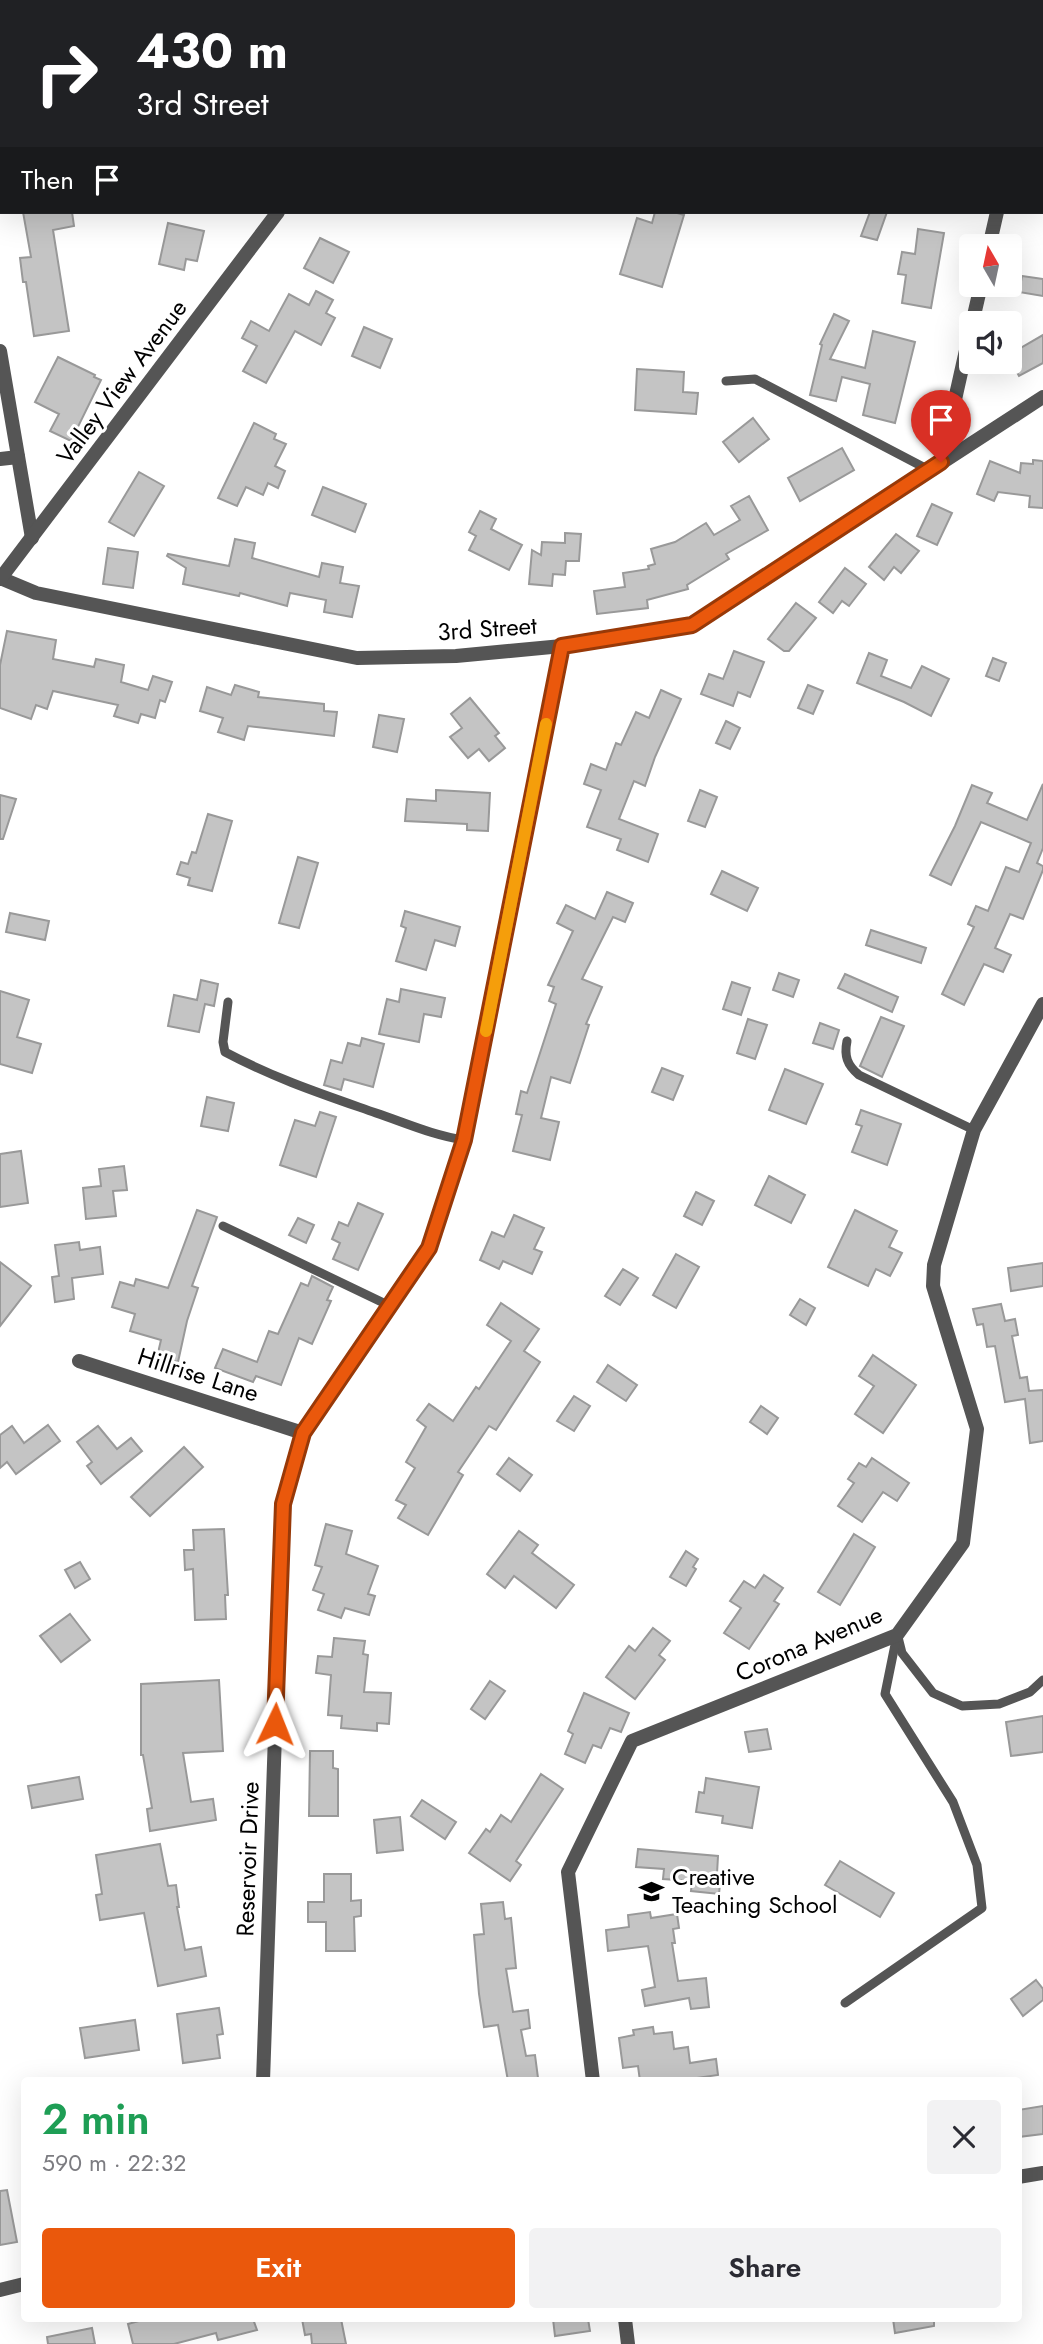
<!DOCTYPE html>
<html lang="en">
<head>
<meta charset="utf-8">
<style>
  :root { --surface:#fff; --page:#f2f2f3; --text:#2b2b33; --muted:#7c7c81; --accent:#ea580c }
  body { margin:0; font-family:Jost,sans-serif; background:var(--page); color:var(--text); height:100vh; display:flex; flex-direction:column; font-size:26px; white-space:nowrap }
  * { box-sizing:border-box; margin:0 }
  p { font-size:23px; color:var(--muted) }
  .icon { flex:none; width:38px; height:38px; fill:none; stroke:currentColor; stroke-width:2; stroke-linecap:round; stroke-linejoin:round }
  .map { position:relative; flex:1; overflow:hidden }
  .side { position:absolute; left:21px; top:2077px; width:1001px; height:245px; display:flex; flex-direction:column; background:var(--surface); border-radius:7px; box-shadow:0 7px 28px #0002 }
  .side>* { flex:none }
  .top-card { position:absolute; left:0px; top:0px; width:1043px; height:214px; box-shadow:0 7px 28px #0002; background:#202124; color:#fff; overflow:hidden }
  .needle { width:46px; rotate:351deg }
  .controls { position:absolute; left:959px; top:234px; display:grid; gap:14px }
  .controls a { display:grid; place-items:center; width:63px; height:63px; border-radius:7px; background:var(--surface); box-shadow:0 7px 28px #0002; font-size:35px }
  .pin { position:absolute; display:grid; place-items:center; width:60px; height:60px; color:#fff; margin:-72px -30px; border-radius:50% 50% 50% 0; rotate:-45deg; box-shadow:0 0 7px #0007 }
  .pin .icon { rotate:45deg }
  .me { position:absolute; width:77px; margin:-38px; rotate:2deg; stroke-linejoin:round; filter:drop-shadow(0 0 5px #0008) }
  .turn { display:flex; align-items:center; gap:24px; height:147px; padding:0 21px; font-size:32px }
  .turn .icon { width:91px; height:91px; stroke-width:2.5 }
  .turn b { display:block; font-size:49px; line-height:60px }
  .then { display:flex; align-items:center; height:66px; padding:0 21px; background:#0003; gap:14px; font-size:26px }
  .round { display:grid; place-items:center; flex:none; width:74px; height:74px; border-radius:7px; background:var(--page) }
  .summary { display:flex; align-items:center; justify-content:space-between; height:119px; padding:0 21px }
  h1 { font-size:42px; font-weight:600; line-height:52px; color:#1e9e55 }
  .primary-button { display:flex; gap:14px; margin-top:auto; padding:14px 21px }
  .primary-button a { flex:1; height:80px; border-radius:7px; background:var(--accent); color:#fff; font-size:28px; font-weight:600; line-height:80px; text-align:center }
  .primary-button a+a { background:var(--page); color:var(--text) }
  .map>svg:first-child { display:block }
</style>
</head>
<body>
<div class="map">
<svg width="1043" height="2344" viewBox="0 0 1043 2344">
  <rect width="100%" height="100%" fill="#fff"/>
  <g fill="#c4c4c4" stroke="#999" stroke-width="2">
    <path d="M23,212H72L74,226L53,230L69,331L34,336L26,282H23L20,258L31,257Z"/>
    <path d="M655,212H674L684,215L662,287L620,274L637,218L652,223Z"/>
    <path d="M870,212H887L877,240L861,236Z"/>
    <path d="M168,223L204,231L197,261L186,259L184,270L159,264Z"/>
    <path d="M918,229L944,233L931,308L902,303L906,275L898,274L902,252L915,254Z"/>
    <path d="M320,238L349,252L333,283L304,268Z"/>
    <path d="M1022,276L1043,279V296L1019,292Z"/>
    <path d="M316,291L333,300L326,313L335,318L321,345L295,331L266,383L243,371L257,346L242,338L251,321L269,331L289,294L309,305Z"/>
    <path d="M834,314L849,321L830,359L865,368L873,331L915,342L895,423L863,415L870,384L842,377L836,401L810,395L822,345L820,344Z"/>
    <path d="M364,327L392,339L380,368L352,356Z"/>
    <path d="M1043,335V363L1019,376L1010,359V354Z"/>
    <path d="M58,357L95,375L94,377L101,380L71,441L50,431L59,414L35,402Z"/>
    <path d="M637,369L684,372L683,392L698,393L696,414L635,410Z"/>
    <path d="M753,418L769,439L739,462L723,442Z"/>
    <path d="M254,423L276,434L274,439L286,444L275,466L285,471L278,488L268,483L263,495L246,487L237,506L218,498Z"/>
    <path d="M842,448L854,470L800,501L788,478Z"/>
    <path d="M1033,460L1043,461V508L1029,507L1030,496L998,492L994,501L977,494L990,461L1020,473L1021,463L1033,464Z"/>
    <path d="M139,472L164,486L134,536L109,522Z"/>
    <path d="M323,487L366,504L355,532L312,515Z"/>
    <path d="M749,496L768,530L726,554L729,559L687,585L688,589L647,600L648,608L597,614L594,591L625,587L623,573L649,569L648,566L655,564L651,549L675,542L706,523L714,535L740,520L731,506Z"/>
    <path d="M932,504L952,513L937,545L917,536Z"/>
    <path d="M480,511L496,519L491,529L522,545L509,570L469,550L476,536L469,532Z"/>
    <path d="M565,533L581,534L579,561H566L565,575L553,574L552,586L529,584L532,550L541,555L542,542L565,543Z"/>
    <path d="M896,534L919,551L901,573L894,567L884,580L869,567Z"/>
    <path d="M235,539L255,543L252,558L319,577L322,563L343,567L340,583L359,586L352,617L324,612L326,600L290,593L287,606L240,593L239,596L183,584L186,568L167,556L168,554L229,566Z"/>
    <path d="M108,548L138,552L133,588L103,584Z"/>
    <path d="M845,568L866,584L849,606L842,601L833,613L819,602Z"/>
    <path d="M796,603L816,618L789,651H784L768,639Z"/>
    <path d="M7,631L56,640L53,659L94,667L96,659L124,665L121,682L148,690L153,676L172,682L165,702L160,700L155,718L141,714L138,723L114,716L118,705L53,691L47,709L36,705L31,719L0,708V665Z"/>
    <path d="M734,651L764,662L750,697L738,692L733,706L701,694L709,674L723,679Z"/>
    <path d="M869,653L887,660L881,676L911,688L922,666L949,679L931,716L904,702L857,683Z"/>
    <path d="M993,658L1006,663L999,681L986,676Z"/>
    <path d="M235,685L259,692L258,697L324,704V711L337,712L334,736L248,726L244,740L218,732L223,718L200,711L207,687L231,695Z"/>
    <path d="M808,685L823,691L813,714L798,708Z"/>
    <path d="M661,690L681,699L655,757L645,786L634,781L619,819L658,834L648,862L617,850L621,839L587,827L601,790L584,784L591,764L606,770L616,743L621,745L636,712L649,718Z"/>
    <path d="M470,698L499,733L495,736L505,748L489,761L479,749L468,758L450,737L462,728L451,714Z"/>
    <path d="M379,715L404,719L397,752L373,747Z"/>
    <path d="M726,721L740,728L730,749L716,743Z"/>
    <path d="M1043,784V848L1037,863L1043,866V870L1023,919L1010,914L995,948L1011,955L1003,972L984,964L964,1005L942,994L974,927L968,924L976,906L988,911L1006,867L1019,872L1031,843L981,822L951,885L930,875L955,826L972,785L992,793L987,803L1027,820Z"/>
    <path d="M436,790L490,793L488,831L467,830V824L405,821L407,799L436,801Z"/>
    <path d="M700,790L717,797L705,827L688,821Z"/>
    <path d="M0,795L16,799L3,839H0Z"/>
    <path d="M208,814L232,821L212,891L188,885L190,878L177,874L181,862L188,864L192,852L196,853Z"/>
    <path d="M298,857L318,863L299,928L279,923Z"/>
    <path d="M722,871L758,888L747,911L711,894Z"/>
    <path d="M607,892L633,903L625,922L613,917L582,979L602,987L586,1024L589,1025L570,1083L551,1077L541,1118L559,1122L550,1160L513,1151L522,1115L516,1114L521,1091L527,1093L556,1004L549,1001L554,987L548,985L573,931L557,923L566,905L595,919Z"/>
    <path d="M405,911L460,927L455,946L435,940L426,970L396,961L406,928L401,926Z"/>
    <path d="M10,913L49,921L45,940L6,932Z"/>
    <path d="M871,930L926,948L921,963L866,945Z"/>
    <path d="M779,973L799,980L793,997L773,990Z"/>
    <path d="M845,974L898,997L892,1012L838,988Z"/>
    <path d="M201,980L218,984L214,1006L205,1004L199,1032L168,1026L174,995L197,1000Z"/>
    <path d="M732,982L750,988L741,1015L723,1009Z"/>
    <path d="M401,989L445,998L441,1017L424,1014L419,1042L379,1034L387,999L399,1002Z"/>
    <path d="M0,991L29,1000L17,1037L41,1044L32,1073L0,1064Z"/>
    <path d="M881,1017L904,1026L882,1077L860,1066Z"/>
    <path d="M748,1019L767,1025L755,1059L737,1053Z"/>
    <path d="M820,1023L839,1030L833,1049L813,1043Z"/>
    <path d="M362,1038L384,1044L373,1087L344,1079L341,1090L324,1085L331,1060L342,1063L348,1043L360,1046Z"/>
    <path d="M662,1068L683,1076L673,1100L652,1092Z"/>
    <path d="M785,1069L823,1084L806,1124L769,1110Z"/>
    <path d="M207,1097L234,1103L228,1131L201,1126Z"/>
    <path d="M861,1110L901,1124L887,1165L852,1152L862,1126L856,1124Z"/>
    <path d="M320,1112L336,1117L316,1177L280,1165L295,1120L315,1126Z"/>
    <path d="M21,1151L28,1203L0,1207V1154Z"/>
    <path d="M124,1166L127,1190L113,1191L116,1216L86,1219L83,1188L101,1186L99,1169Z"/>
    <path d="M769,1176L805,1195L791,1223L755,1205Z"/>
    <path d="M696,1192L714,1201L702,1225L684,1216Z"/>
    <path d="M358,1203L383,1214L358,1270L333,1259L340,1243L332,1239L339,1222L348,1226Z"/>
    <path d="M197,1210L217,1217L192,1286L198,1288L187,1321L178,1362L157,1357L161,1340L130,1331L135,1314L112,1307L120,1282L134,1286L136,1279L168,1288Z"/>
    <path d="M855,1210L897,1231L889,1247L902,1253L890,1276L876,1269L868,1286L828,1267Z"/>
    <path d="M514,1215L544,1228L534,1249L542,1252L532,1274L503,1261L499,1269L480,1260L492,1232L504,1237Z"/>
    <path d="M298,1218L314,1225L306,1243L289,1235Z"/>
    <path d="M79,1242L80,1250L100,1247L103,1274L72,1278L74,1299L55,1302L52,1277L59,1276L55,1245Z"/>
    <path d="M676,1254L699,1267L676,1308L653,1295Z"/>
    <path d="M0,1262L31,1286L0,1326Z"/>
    <path d="M1043,1263V1286L1011,1291L1008,1268Z"/>
    <path d="M623,1269L638,1278L620,1305L605,1296Z"/>
    <path d="M312,1276L333,1287L327,1300L331,1301L312,1344L299,1338L281,1385L256,1376L253,1382L215,1368L223,1349L257,1362L269,1331L278,1334L301,1283L308,1286Z"/>
    <path d="M800,1299L815,1308L806,1325L790,1315Z"/>
    <path d="M501,1303L539,1329L524,1351L540,1362L496,1430L489,1426L458,1472L463,1475L428,1535L398,1518L406,1505L396,1500L415,1468L406,1462L426,1427L417,1420L429,1404L453,1421L476,1387L479,1389L511,1341L487,1325Z"/>
    <path d="M1001,1304L1005,1321L1015,1319L1018,1335L1012,1336L1020,1378L1027,1377L1029,1391L1043,1390V1441L1030,1443L1025,1399L1005,1402L995,1346L987,1347L983,1324L977,1325L973,1309Z"/>
    <path d="M873,1355L916,1385L883,1433L855,1414L874,1386L859,1376Z"/>
    <path d="M608,1365L637,1385L626,1401L597,1382Z"/>
    <path d="M574,1396L590,1406L574,1431L557,1421Z"/>
    <path d="M761,1406L778,1418L767,1434L750,1422Z"/>
    <path d="M48,1425L60,1441L16,1474L7,1462L0,1468V1435L12,1426L24,1443Z"/>
    <path d="M98,1426L117,1449L131,1438L142,1451L101,1484L87,1466L92,1462L77,1442Z"/>
    <path d="M184,1447L203,1467L150,1516L131,1497Z"/>
    <path d="M509,1458L532,1475L520,1491L497,1474Z"/>
    <path d="M872,1458L909,1483L897,1501L883,1492L862,1522L838,1506L854,1483L848,1479L859,1463L866,1467Z"/>
    <path d="M326,1524L352,1531L346,1554L378,1566L368,1594L375,1596L369,1615L345,1608L341,1618L318,1610L324,1594L313,1590L322,1567L315,1565Z"/>
    <path d="M224,1529L228,1595H225L226,1619L195,1620L193,1569L185,1570L184,1550H194L193,1530Z"/>
    <path d="M519,1531L538,1545L532,1553L574,1585L556,1608L514,1576L505,1588L487,1574Z"/>
    <path d="M854,1534L875,1547L840,1605L818,1592Z"/>
    <path d="M686,1551L698,1559L693,1567L696,1569L686,1586L670,1577Z"/>
    <path d="M80,1562L90,1579L75,1588L65,1570Z"/>
    <path d="M764,1575L783,1588L774,1601L779,1604L749,1649L724,1633L741,1608L730,1601L744,1581L755,1588Z"/>
    <path d="M70,1614L90,1640L61,1662L40,1636Z"/>
    <path d="M653,1628L670,1641L659,1655L665,1660L635,1699L606,1677L629,1646L635,1651Z"/>
    <path d="M334,1638L365,1641L363,1654L368,1655L364,1692L391,1693L389,1724L377,1723V1731L341,1728L342,1716L328,1715L331,1675L316,1673L318,1656L332,1657Z"/>
    <path d="M219,1680L223,1751L183,1753L191,1802L213,1799L216,1820L150,1831L147,1809L152,1808L143,1755H141V1684Z"/>
    <path d="M490,1681L505,1691L485,1719L471,1709Z"/>
    <path d="M584,1693L629,1713L621,1732L610,1728L601,1748L593,1745L585,1763L565,1754L573,1734L568,1731Z"/>
    <path d="M1043,1716V1752L1011,1756L1006,1722Z"/>
    <path d="M767,1729L771,1749L749,1752L745,1732Z"/>
    <path d="M310,1751H333V1768L338,1769V1816H309Z"/>
    <path d="M541,1774L563,1789L516,1861L521,1865L510,1881L469,1853L486,1829L490,1832L501,1815L511,1822Z"/>
    <path d="M79,1777L83,1799L32,1808L28,1786Z"/>
    <path d="M706,1778L759,1787L752,1828L722,1823L723,1816L696,1812L699,1792L704,1793Z"/>
    <path d="M422,1800L456,1822L445,1839L411,1816Z"/>
    <path d="M400,1817L403,1850L377,1853L374,1820Z"/>
    <path d="M160,1844L168,1886L176,1885L179,1907H177L185,1950L201,1947L206,1976L158,1986L144,1913L100,1920L96,1895L102,1894L96,1855Z"/>
    <path d="M638,1849L718,1856L717,1874H721L719,1894L691,1891L692,1881L663,1879L664,1869L636,1867Z"/>
    <path d="M840,1861L894,1893L880,1917L825,1885Z"/>
    <path d="M324,1874H351V1901L361,1900V1916L354,1917L355,1951H326V1922H308V1902H324Z"/>
    <path d="M503,1902L505,1919L511,1918L516,1968L506,1969L513,2012L528,2010L530,2028L521,2030L526,2056L535,2055L538,2078L521,2081H508L498,2025L484,2027L479,1994L474,1935L484,1934L481,1904Z"/>
    <path d="M650,1912L651,1918L677,1914L679,1928L673,1929L675,1943H672L678,1981L706,1978L709,2007L691,2009L689,1998L645,2006L642,1990L655,1987L648,1946L608,1951L606,1930L629,1927L628,1915Z"/>
    <path d="M1036,1980L1043,1989V2000L1023,2016L1011,1999Z"/>
    <path d="M219,2008L223,2034L217,2035L220,2058L183,2063L177,2014Z"/>
    <path d="M135,2020L139,2050L85,2058L80,2028Z"/>
    <path d="M653,2027L654,2034L672,2032L674,2049L688,2047L690,2063L716,2059L718,2075L676,2081H640L638,2066L623,2068L619,2038L634,2035L633,2030Z"/>
    <path d="M1043,2106V2134L1018,2137V2110Z"/>
    <path d="M7,2190L17,2242L0,2245V2191Z"/>
    <path d="M146,2319H253L257,2330L218,2340L216,2333L174,2344H133L128,2324Z"/>
    <path d="M302,2319H341L346,2344H312L311,2334L305,2335Z"/>
    <path d="M553,2319H588L590,2331L555,2336Z"/>
    <path d="M893,2319H934V2326L895,2333Z"/>
    <path d="M92,2328L95,2344H48L47,2337Z"/>
  </g>
  <g fill="none" stroke-linecap="round" stroke-linejoin="round">
    <g stroke="#555" stroke-width="9">
      <path d="M726,381L755,379L929,470"/>
      <path d="M228,1002L223,1042L225,1052C276,1079 322,1094 376,1113C406,1123 432,1135 464,1140"/>
      <path d="M847,1041C844,1056 847,1065 859,1075L974,1130"/>
      <path d="M223,1226L390,1306"/>
      <path d="M898,1637L902,1653L933,1693L962,1706L999,1704L1030,1692L1043,1680"/>
      <path d="M845,2003L982,1908L977,1865L953,1802L885,1694L897,1635"/>
    </g>
    <g stroke="#555" stroke-width="14">
      <path d="M342,2V0"/>
      <path d="M1041,26L1043,19"/>
      <path d="M989,247L997,212"/>
      <path d="M972,324L981,285"/>
      <path d="M0,351L32,538"/>
      <path d="M0,459L18,457"/>
      <path d="M941,462L971,328"/>
      <path d="M0,578L36,593L357,658L456,656L562,646L692,625L1043,397"/>
      <path d="M0,579L278,212"/>
      <path d="M79,1361L303,1433"/>
      <path d="M263,2081L283,1504L303,1433L429,1248L464,1140L562,646"/>
      <path d="M593,2081L568,1872L632,1741L897,1635L963,1543L977,1429L933,1286L934,1265L974,1130L1043,1004"/>
      <path d="M1018,2177L1043,2173"/>
      <path d="M0,2290L24,2284"/>
      <path d="M625,2319L628,2344"/>
    </g>
  </g>
  <g fill="none" stroke-linecap="round" stroke-linejoin="round">
    <defs>
      <path id="route" d="M275,1724L283,1504L303,1433L429,1248L464,1140L562,646L692,625L941,462"/>
    </defs>
    <use href="#route" stroke="#983908" stroke-width="18"/>
    <use href="#route" stroke="#ea580c" stroke-width="12"/>
    <path stroke="#f59e0b" stroke-width="12" d="M486,1031L546,724"/>
  </g>
  <defs>
    <symbol id="school-bare" viewBox="-9 -9 18 18"><path d="M0-5L7-2L0 1L-7-2ZM-4 1L0 2.5L4 1V4Q0 6-4 4Z" fill="#000" stroke="#fff" stroke-width="2.5" paint-order="stroke"/></symbol>
  </defs>
  <g fill-rule="evenodd">
    <use href="#school-bare" x="634" y="1874" width="35" height="35"/>
  </g>
  <g text-anchor="middle" stroke-width="6" stroke-linejoin="round" paint-order="stroke">
    <g font-size="24" fill="#000" stroke="#fff">
      <text transform="translate(122 382) rotate(-53)" y="8">Valley View Avenue</text>
      <text transform="translate(487 629) rotate(-4)" y="8">3rd Street</text>
      <text transform="translate(198 1375) rotate(18)" y="8">Hillrise Lane</text>
      <text transform="translate(809 1644) rotate(-23)" y="8">Corona Avenue</text>
      <text transform="translate(248 1859) rotate(-88)" y="8">Reservoir Drive</text>
    </g>
    <g font-size="24" fill="#000" stroke="#fff" text-anchor="start">
      <text x="672" y="1885">Creative<tspan x="672" dy="28">Teaching School</tspan></text>
    </g>
  </g>
</svg>
<div class="controls">
<a><svg class="needle" viewBox="-14 -14 28 28"><path d="M0-13l5 13h-10z" fill="#e53935"/><path d="M0 13l5-13h-10z" fill="#7c7c81"/></svg></a>
<a><svg class="icon" aria-label="sound" viewBox="0 0 24 24"><path d="M4 9h4l5-4v14l-5-4H4zM17 9q2 3 0 6"/></svg></a>
</div>
<div class="pin" style="left:941px;top:462px;background:#d93025"><svg class="icon" aria-label="arrive" viewBox="0 0 24 24"><path d="M6 21V4h12l-3 4 3 4H6"/></svg></div>
<svg class="me" style="left:275px;top:1724px" viewBox="-20 -20 40 40"><path d="M0-17L14 15 0 8-14 15z" fill="#ea580c" stroke="#fff" stroke-width="4"/></svg>
<div class="top-card">
<div class="turn"><svg class="icon" aria-label="right" viewBox="0 0 24 24"><path d="M7 20v-9h11M14 6l5 5-5 5"/></svg><div><b>430 m</b>3rd Street</div></div>
<div class="then">Then<svg class="icon" aria-label="arrive" viewBox="0 0 24 24"><path d="M6 21V4h12l-3 4 3 4H6"/></svg></div>
</div>
<section class="side">
<div class="summary"><div><h1>2 min</h1><p>590 m · 22:32</p></div><a class="round"><svg class="icon" aria-label="close" viewBox="0 0 24 24"><path d="M6 6l12 12M18 6L6 18"/></svg></a></div>
<div class="primary-button"><a>Exit</a><a>Share</a></div>
</section>
</div>
</body>
</html>
